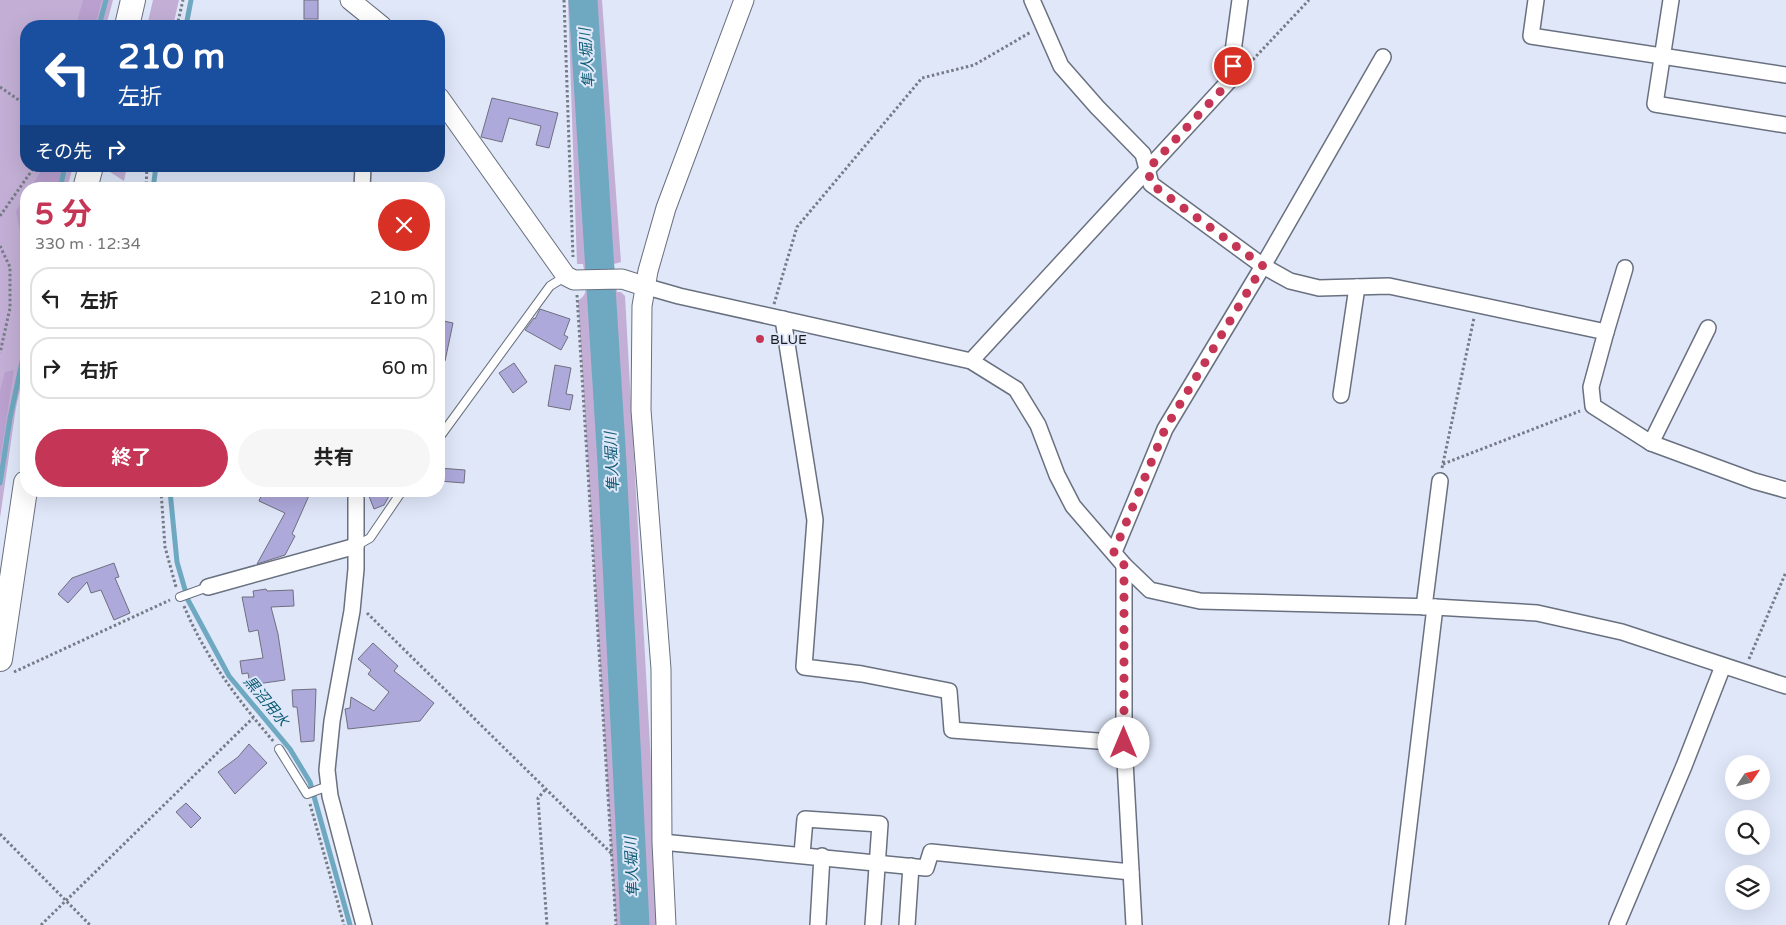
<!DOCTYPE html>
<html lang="ja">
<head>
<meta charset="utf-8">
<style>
  :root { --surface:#fff; --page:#f6f6f6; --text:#222; --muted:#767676; --line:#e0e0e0; --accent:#c53656 }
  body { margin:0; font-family:"Varela Round","Noto Sans JP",sans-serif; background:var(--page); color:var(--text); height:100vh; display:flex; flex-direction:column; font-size:19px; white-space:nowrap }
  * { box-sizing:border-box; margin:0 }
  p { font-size:16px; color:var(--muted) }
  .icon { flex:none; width:28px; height:28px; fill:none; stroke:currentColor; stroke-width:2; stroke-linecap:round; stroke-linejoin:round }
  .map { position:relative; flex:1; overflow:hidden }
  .sheet { position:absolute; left:20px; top:182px; width:425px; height:315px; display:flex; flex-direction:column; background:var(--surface); border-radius:20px; box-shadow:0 5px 20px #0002 }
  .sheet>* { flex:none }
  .guide { position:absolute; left:20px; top:20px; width:425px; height:152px; border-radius:20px; box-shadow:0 5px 20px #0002; background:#1a4fa0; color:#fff; overflow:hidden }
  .needle { width:32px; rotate:55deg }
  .tools { position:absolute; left:1725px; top:755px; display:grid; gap:10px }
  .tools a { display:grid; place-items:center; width:45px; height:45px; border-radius:50%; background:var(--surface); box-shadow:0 5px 20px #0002; font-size:25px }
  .pin { position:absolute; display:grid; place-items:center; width:42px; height:42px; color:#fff; margin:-21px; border:2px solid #fff; border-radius:50%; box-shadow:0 1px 5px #0007 }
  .me { position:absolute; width:55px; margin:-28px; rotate:0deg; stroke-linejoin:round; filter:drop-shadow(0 0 4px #0008) }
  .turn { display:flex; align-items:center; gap:18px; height:105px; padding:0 15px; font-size:22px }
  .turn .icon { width:65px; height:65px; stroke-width:2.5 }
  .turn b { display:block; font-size:35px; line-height:42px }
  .then { display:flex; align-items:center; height:48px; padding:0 15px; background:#0003; gap:10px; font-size:19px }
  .round { display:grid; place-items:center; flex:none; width:52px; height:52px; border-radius:26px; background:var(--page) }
  .head { display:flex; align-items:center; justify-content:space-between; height:85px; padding:0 15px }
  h1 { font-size:30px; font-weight:700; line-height:38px; color:var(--accent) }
  .action { display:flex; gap:10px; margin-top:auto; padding:10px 15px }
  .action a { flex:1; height:58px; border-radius:30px; background:var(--accent); color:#fff; font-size:20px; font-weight:700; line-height:58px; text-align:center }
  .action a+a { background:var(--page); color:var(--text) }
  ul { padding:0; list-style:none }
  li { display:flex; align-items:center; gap:15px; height:62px; margin:0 10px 8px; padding:0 5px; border:2px solid var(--line); border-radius:20px }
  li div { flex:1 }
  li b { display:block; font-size:19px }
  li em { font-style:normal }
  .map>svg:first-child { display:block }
</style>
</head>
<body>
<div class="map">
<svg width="1786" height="925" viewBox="0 0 1786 925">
  <rect width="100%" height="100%" fill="#dfe7f9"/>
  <g fill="#c3afd5">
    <path d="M0,0H113L106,26H26V166H73L67,189H26V364L16,407L0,518Z"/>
    <path d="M153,0H179L173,26H147Z"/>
    <path d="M568,0H575L594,294L602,490L628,925H616L578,300C591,295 585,276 583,264H577Z"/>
    <path d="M593,0H602L621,262L614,264L617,292H621L625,296L660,925H644L642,817Z"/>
    <path d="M111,166H127L124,181L110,172Z"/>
  </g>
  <g fill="#b9a0ce">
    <path d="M83,0H102L95,26H76Z"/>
    <path d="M44,166H63L57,189H30Z"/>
    <path d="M26,194V296L21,295L22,242L16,211Z"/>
    <path d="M14,370L0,460V391L5,372Z"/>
  </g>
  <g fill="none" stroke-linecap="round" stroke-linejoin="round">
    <g stroke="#6ea9c1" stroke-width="5">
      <path d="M99,26L106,0"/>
      <path d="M186,26L191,0"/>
      <path d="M60,189L65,166"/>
      <path d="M153,189L156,166"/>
      <path d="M0,483L10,418L26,343"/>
      <path d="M170,491L177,562L188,600L229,676L290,749L310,782L350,925"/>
    </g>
    <path stroke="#6ea9c1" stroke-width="29" d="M583,0L612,463L635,925"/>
  </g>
  <g fill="#ada9db" stroke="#706f80">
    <rect x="304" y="0" width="14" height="19"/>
    <path d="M492,98L558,113L549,148L536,145L541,126L509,118L502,142L481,137Z"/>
    <path d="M540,309L570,319L564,335L568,337L561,350L525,330L534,318L535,319Z"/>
    <path d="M439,320L453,323L445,361H439Z"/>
    <path d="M514,363L527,382L513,393L499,373Z"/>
    <path d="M555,365L571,368L566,394L573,395L570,410L548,406Z"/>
    <path d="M439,468L465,470L464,483L439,481Z"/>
    <path d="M263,491H311L292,534L295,536L285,555L257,564L285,513L259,501Z"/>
    <path d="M367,491H392L384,505L374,509Z"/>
    <path d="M114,563L119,577L115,578L130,613L114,620L101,590L91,593L87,582L68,603L58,594L72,578Z"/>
    <path d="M266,589L267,591L293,590L294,606L271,607L278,634L285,680L250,685L248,673L242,674L240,661L263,658L258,630L249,632L242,597H254L253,591Z"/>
    <path d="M373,643L398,666L394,671L434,703L420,721L348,729L345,709L350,708L351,697L374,711L389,692L368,674L371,670L358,659Z"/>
    <path d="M316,689L314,741L301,742L297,707H293L292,690Z"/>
    <path d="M249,744L267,763L235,794L218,772L238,757Z"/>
    <path d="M186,803L201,818L191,828L176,812Z"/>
  </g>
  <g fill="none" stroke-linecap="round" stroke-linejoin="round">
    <defs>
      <g id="service">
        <path d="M439,438L550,286L566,276"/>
        <path d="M356,546L370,538L402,491"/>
        <path d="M180,597L208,587"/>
        <path d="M279,749L307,794L328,786"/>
      </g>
      <g id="minor">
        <path d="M1032,0L1061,66L1097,107L1143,154L1151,184L1263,266L1290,281L1319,288L1389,286L1606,332L1591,387L1593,406L1651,443L1754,481L1786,490"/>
        <path d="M1536,0L1531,36L1786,75"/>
        <path d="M1671,0L1655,104L1786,125"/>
        <path d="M362,189L363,166"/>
        <path d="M644,286L679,296L971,361L1016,389L1038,425L1057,475L1073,506L1124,565L1150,590L1200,601L1435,607L1537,613L1622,632L1786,686"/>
        <path d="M783,319L815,520L804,667L862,674L949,691L952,730L1124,743"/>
        <path d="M1606,332L1625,268"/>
        <path d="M971,361L1229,81L1240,0"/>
        <path d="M1341,395L1357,287"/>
        <path d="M1651,443L1708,328"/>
        <path d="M356,491V569L352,611L332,721L327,770L330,796L364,925"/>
        <path d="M1114,552L1165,429L1263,266L1383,57"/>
        <path d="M1124,565V743L1134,925"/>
        <path d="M208,587L356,546"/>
        <path d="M1424,607L1440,481"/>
        <path d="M662,842L926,868L931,852L1131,872"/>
        <path d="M802,854L805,819L880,824L873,925"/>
        <path d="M818,925L822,856"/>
        <path d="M907,925L911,866"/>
        <path d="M1397,925L1435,607"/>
        <path d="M1617,925L1684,766L1723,666"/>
      </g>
      <g id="tertiary">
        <path d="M350,0L382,26"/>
        <path d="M439,97L566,276L574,280L622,279L644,286"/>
        <path d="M666,925L662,842L661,669L641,410L642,306L648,271L666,208L744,0"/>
      </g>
      <g id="primary">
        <path d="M127,26L133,0"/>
        <path d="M85,189L91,166"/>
        <path d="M0,659L26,483"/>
      </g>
    </defs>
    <use href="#service" stroke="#69707f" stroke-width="10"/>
    <use href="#minor" stroke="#69707f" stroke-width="18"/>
    <use href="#tertiary" stroke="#69707f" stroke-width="21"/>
    <use href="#primary" stroke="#69707f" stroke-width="26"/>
    <g stroke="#767c87" stroke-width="3" stroke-dasharray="2.5 2.5" stroke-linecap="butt">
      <path d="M564,0L573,257"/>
      <path d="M177,26L183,0"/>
      <path d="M1246,67L1309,0"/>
      <path d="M0,87L26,105"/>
      <path d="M146,189L147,166"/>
      <path d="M0,216L35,166"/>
      <path d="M0,246L10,267V308L0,353"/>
      <path d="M577,295L616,925"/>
      <path d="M774,304L797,227L922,78L974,65L1031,32"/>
      <path d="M1443,464L1580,411"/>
      <path d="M1442,468L1474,318"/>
      <path d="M161,491L165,547L176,587"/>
      <path d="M184,606C205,657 238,700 274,742"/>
      <path d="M367,613L612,854"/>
      <path d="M1749,659L1786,572"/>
      <path d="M14,672L170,600"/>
      <path d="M545,790L538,798L547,925"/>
      <path d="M310,804L344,925"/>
      <path d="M0,834L90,925"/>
      <path d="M41,925L253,718"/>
    </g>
    <use href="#service" stroke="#fff" stroke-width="8"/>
    <use href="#minor" stroke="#fff" stroke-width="15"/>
    <use href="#tertiary" stroke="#fff" stroke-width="19"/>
    <use href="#primary" stroke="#fff" stroke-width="24"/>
  </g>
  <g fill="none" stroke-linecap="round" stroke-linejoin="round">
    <path stroke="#c53656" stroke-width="9" stroke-dasharray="0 16.2" d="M1124,743V565L1114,552L1165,429L1263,266L1151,184L1148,169L1230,81L1233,66"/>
  </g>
  <circle fill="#c53656" stroke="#dfe7f9" stroke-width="2" cx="760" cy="339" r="5"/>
  <g text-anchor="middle" stroke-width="4" stroke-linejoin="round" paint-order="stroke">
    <g font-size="14" fill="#181b21" stroke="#dfe7f9" text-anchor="start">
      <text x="770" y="344">BLUE</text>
    </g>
    <g font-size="15" font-style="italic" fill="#0e5d76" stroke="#dfe7f9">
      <text transform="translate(587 58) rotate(-94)" y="5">隼人堀川</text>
      <text transform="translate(612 462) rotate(-93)" y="5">隼人堀川</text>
      <text transform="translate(266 701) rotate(50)" y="5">黒沼用水</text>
      <text transform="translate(632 867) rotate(-93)" y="5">隼人堀川</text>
    </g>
  </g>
</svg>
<div class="tools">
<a><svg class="needle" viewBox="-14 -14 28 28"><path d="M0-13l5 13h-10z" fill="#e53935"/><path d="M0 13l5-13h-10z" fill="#767676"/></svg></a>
<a><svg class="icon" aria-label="search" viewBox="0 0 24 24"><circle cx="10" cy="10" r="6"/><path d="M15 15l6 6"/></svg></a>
<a><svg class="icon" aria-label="layers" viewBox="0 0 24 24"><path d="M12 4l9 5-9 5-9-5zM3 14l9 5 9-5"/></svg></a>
</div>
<div class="pin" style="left:1233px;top:66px;background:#d93025"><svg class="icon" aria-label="arrive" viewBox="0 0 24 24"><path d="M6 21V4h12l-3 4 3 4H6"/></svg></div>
<svg class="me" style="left:1124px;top:743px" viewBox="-20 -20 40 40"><circle r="19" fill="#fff"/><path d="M0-13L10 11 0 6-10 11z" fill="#c53656"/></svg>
<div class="guide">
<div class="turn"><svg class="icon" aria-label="left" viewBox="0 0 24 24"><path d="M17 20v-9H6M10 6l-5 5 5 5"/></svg><div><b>210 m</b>左折</div></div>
<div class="then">その先<svg class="icon" aria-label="right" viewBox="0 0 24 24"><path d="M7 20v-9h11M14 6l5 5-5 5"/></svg></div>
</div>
<section class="sheet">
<div class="head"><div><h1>5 分</h1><p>330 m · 12:34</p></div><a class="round" style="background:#d93025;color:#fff"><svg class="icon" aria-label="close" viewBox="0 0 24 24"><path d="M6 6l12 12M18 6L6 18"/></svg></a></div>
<ul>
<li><svg class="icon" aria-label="left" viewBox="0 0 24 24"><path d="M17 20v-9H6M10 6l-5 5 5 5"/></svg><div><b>左折</b></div><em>210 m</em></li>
<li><svg class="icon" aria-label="right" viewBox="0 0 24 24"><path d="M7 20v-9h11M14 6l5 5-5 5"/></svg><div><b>右折</b></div><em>60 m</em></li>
</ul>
<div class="action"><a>終了</a><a>共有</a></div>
</section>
</div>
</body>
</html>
